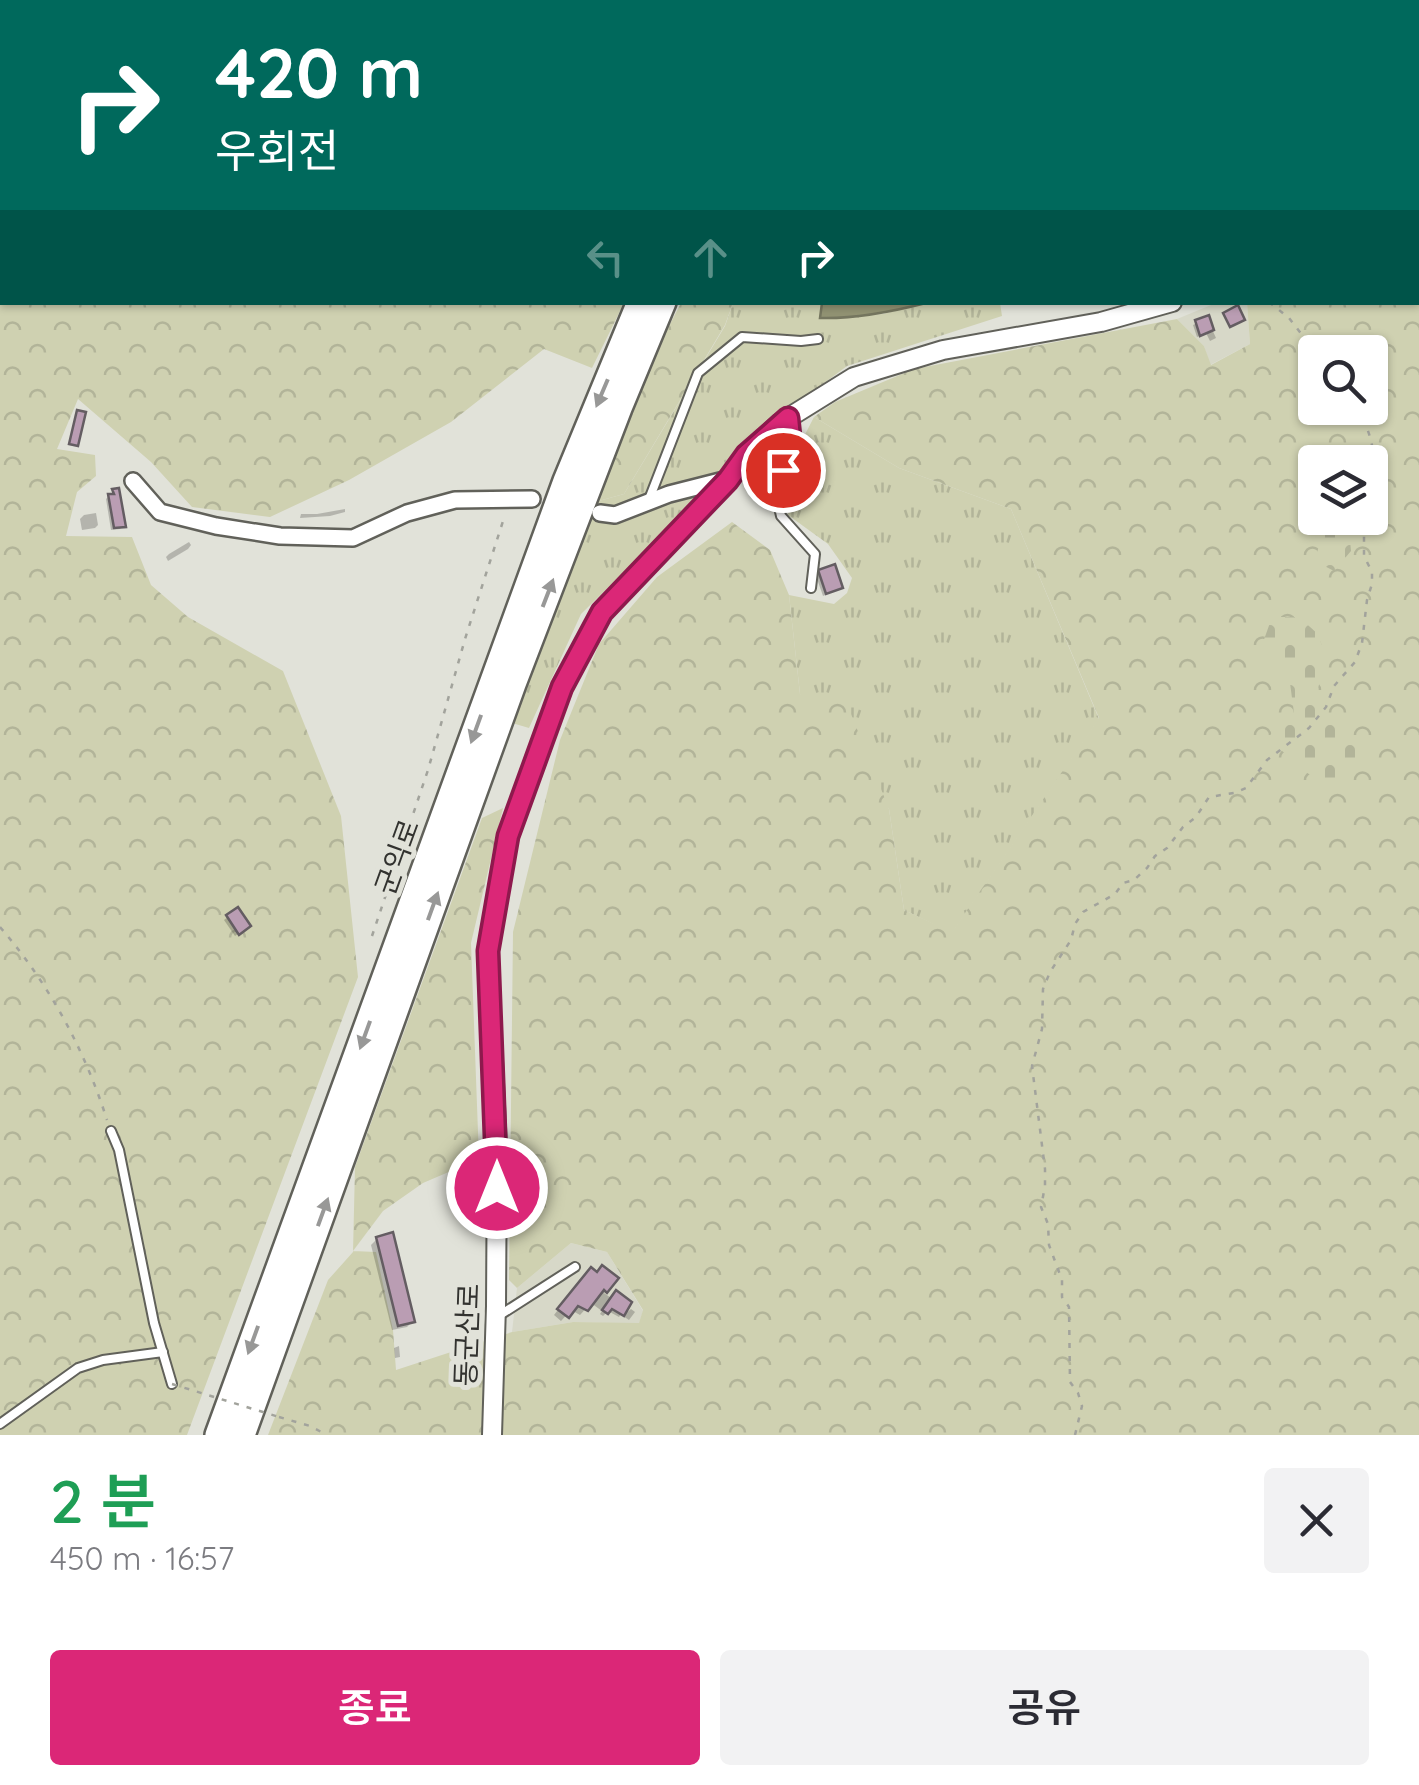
<!DOCTYPE html>
<html lang="ko">
<head>
<meta charset="utf-8">
<style>
  :root { --surface:#fff; --page:#f2f2f3; --text:#2b2b33; --muted:#7c7c81; --accent:#db2777 }
  body { margin:0; font-family:Quicksand,"Noto Sans KR",sans-serif; background:var(--page); color:var(--text); height:100vh; display:flex; flex-direction:column; font-size:38px; white-space:nowrap }
  * { box-sizing:border-box; margin:0 }
  p { font-size:32px; color:var(--muted) }
  .icon { flex:none; width:55px; height:55px; fill:none; stroke:currentColor; stroke-width:2; stroke-linecap:round; stroke-linejoin:round }
  .map { position:relative; height:1435px; overflow:hidden }
  .sheet { display:flex; flex-direction:column; background:var(--surface); flex:1 }
  .sheet>* { flex:none }
  .hud { position:absolute; left:0px; top:0px; width:1420px; height:305px; box-shadow:0 2px 8px #0004; background:#00695c; color:#fff; overflow:hidden }
  .tools { position:absolute; left:1298px; top:335px; display:grid; gap:20px }
  .tools a { display:grid; place-items:center; width:90px; height:90px; border-radius:10px; background:var(--surface); box-shadow:0 2px 8px #0004; font-size:50px }
  .pin { position:absolute; display:grid; place-items:center; width:85px; height:85px; color:#fff; margin:-42px; border:5px solid #fff; border-radius:50%; box-shadow:0 2px 10px #0007 }
  .me { position:absolute; width:110px; margin:-55px; rotate:0deg; stroke-linejoin:round; filter:drop-shadow(0 0 8px #0008) }
  .turn { display:flex; align-items:center; gap:35px; height:210px; padding:0 50px; font-size:45px }
  .turn .icon { width:130px; height:130px; stroke-width:2.5 }
  .turn b { display:block; font-size:70px; line-height:85px }
  .lanes { display:flex; align-items:center; height:95px; padding:0 50px; background:#0003; justify-content:center; gap:50px; direction:ltr }
  .lanes .off { opacity:.35 }
  .round { display:grid; place-items:center; flex:none; width:105px; height:105px; border-radius:10px; background:var(--page) }
  .summary { display:flex; align-items:center; justify-content:space-between; height:170px; padding:0 50px }
  h1 { font-size:60px; font-weight:600; line-height:75px; color:#1e9e55 }
  .cta { display:flex; gap:20px; margin-top:auto; padding:20px 50px }
  .cta a { flex:1; height:115px; border-radius:10px; background:var(--accent); color:#fff; font-size:40px; font-weight:600; line-height:115px; text-align:center }
  .cta a+a { background:var(--page); color:var(--text) }
  .map>svg:first-child { display:block }
</style>
</head>
<body>
<div class="map">
<svg width="1419" height="1435" viewBox="0 0 1419 1435">
  <defs>
    <pattern id="grass-tufts" width="24" height="20" patternUnits="userSpaceOnUse" patternTransform="scale(2.5)"><rect width="24" height="20" fill="#cfd1b1"/><path d="M3 7l-1-3M5 7V3M7 7l1-3M15 17l-1-3M17 17v-4M19 17l1-3" fill="none" stroke="#b2b499"/></pattern>
    <pattern id="forest-crowns" width="20" height="18" patternUnits="userSpaceOnUse" patternTransform="scale(2.5)"><rect width="20" height="18" fill="#cfd1b1"/><path d="M2 6a3 3 0 1 1 6 0M12 15a3 3 0 1 1 6 0" fill="none" stroke="#b2b499"/></pattern>
    <pattern id="cemetery-stones" width="16" height="16" patternUnits="userSpaceOnUse" patternTransform="scale(2.5)"><rect width="16" height="16" fill="#cfd1b1"/><path d="M2 7V4a2 2 0 0 1 4 0v3zM10 15v-3a2 2 0 0 1 4 0v3z" fill="#b2b499"/></pattern>
  </defs>
  <rect width="100%" height="100%" fill="#e1e2d9"/>
  <g fill="#d7d8c8">
    <path d="M1216,303H1247L1250,344L1210,365L1204,346L1177,319Z"/>
    <path d="M571,1243L607,1252L643,1311L639,1324L573,1322L512,1332L517,1288Z"/>
  </g>
  <g fill="url(#grass-tufts)">
    <path d="M733,303H822L820,317L883,314L926,303H1000L1002,316L847,366L744,443L684,513L581,614L529,728L512,723L595,502L624,494L725,326Z"/>
    <path d="M814,417L899,468L1011,509L1099,719L952,933L904,910L889,809L800,694L789,595L834,604L847,593L852,578L828,544L788,515L795,454Z"/>
  </g>
  <g fill="url(#forest-crowns)" fill-rule="evenodd">
    <path d="M0,0H791L790,2H2V302L624,303L592,368L544,349L451,422L349,480L270,517L192,507L151,462L78,399L57,449L95,455L96,476L77,492L66,536L132,537L151,585L188,617L283,671L341,816L358,977L187,1435H0Z"/>
    <path d="M843,0H1412L1409,2H841Z"/>
    <path d="M1419,207V1435H268L328,1280L353,1252L355,1167L482,818L503,808L471,943L479,1159L423,1183L383,1211L353,1251L376,1252L393,1330L396,1370L512,1332L573,1322L639,1323L643,1310L607,1252L571,1243L517,1288L509,1280L513,932L560,740L599,644L657,577L732,522L770,550L789,595L800,694L847,704L889,809L904,910L952,932L1099,718L1011,509L899,468L814,417L835,402L914,369L1177,319L1204,346L1211,365L1250,344L1247,303L1418,302ZM1315,352H1370V408H1315ZM1315,462H1370V518H1315Z"/>
    <path d="M681,303H733L725,325L624,494L595,502L659,345Z"/>
  </g>
  <g fill="url(#cemetery-stones)">
    <path d="M1322,518H1348L1351,551L1334,571L1315,561L1325,522Z"/>
    <path d="M1272,617H1299L1320,636L1324,664L1315,701L1370,750L1332,794L1267,738L1294,713L1290,683L1260,651Z"/>
  </g>
  <path fill="#929373" stroke="#75765f" stroke-width="2.5" d="M822,303V302L926,303C891,312 856,319 820,318Z"/>
  <g fill="#0003">
    <path d="M1207,318L1216,338L1210,341L1206,333L1197,337L1193,325Z"/>
    <path d="M114,491L123,526L120,529L111,530L106,499Z"/>
    <path d="M345,509V512L330,516L300,518L301,514H317Z"/>
    <path d="M96,513L98,525L95,528L82,530L80,519L84,515Z"/>
    <path d="M189,542L191,545L188,549L168,561L166,557L169,554Z"/>
    <path d="M819,572L840,588L823,596L816,576Z"/>
    <path d="M228,917L245,929L235,936L224,920Z"/>
    <path d="M377,1239L413,1321L407,1327L392,1330L371,1245Z"/>
    <path d="M585,1275L615,1279L604,1293L611,1298L629,1303L619,1317L608,1311L603,1316L600,1314L602,1311L591,1303L580,1315L571,1310L561,1321L554,1315Z"/>
    <path d="M631,1309L635,1312L629,1320L623,1316Z"/>
    <path d="M399,1346L400,1357L395,1358L394,1348Z"/>
  </g>
  <g fill="#ba9db3" stroke="#645d62" stroke-width="2.5">
    <path d="M1238,305L1245,320L1230,327L1223,313Z"/>
    <path d="M1209,315L1214,330L1200,336L1195,320Z"/>
    <path d="M77,410L86,412L78,446L69,444Z"/>
    <path d="M119,488L126,527L114,528L108,494H114L112,489Z"/>
    <path d="M835,564L843,588L826,594L818,570Z"/>
    <path d="M238,907L251,926L239,935L226,915Z"/>
    <path d="M393,1232L415,1322L398,1326L376,1237Z"/>
    <path d="M602,1265L619,1278L607,1293L604,1290L588,1311L578,1306L569,1318L557,1309L591,1267L597,1272Z"/>
    <path d="M616,1290L632,1302L624,1316L612,1309L608,1314L602,1310Z"/>
  </g>
  <g fill="none" stroke-linecap="round" stroke-linejoin="round">
    <defs>
      <g id="service">
        <path d="M1418,11L1419,10"/>
        <path d="M1418,132L1419,131"/>
        <path d="M788,418L791,447L776,494L781,516L815,554L811,588"/>
        <path d="M648,502L698,373L742,337L801,341L818,339"/>
        <path d="M111,1131L119,1150L154,1323L172,1384"/>
        <path d="M500,1315L575,1267"/>
        <path d="M0,1424L78,1368L103,1360L163,1352"/>
      </g>
      <g id="minor">
        <path d="M35,2L48,0"/>
        <path d="M0,7H2"/>
        <path d="M133,481L160,512L216,526L280,536L353,538L407,513L455,500L532,499"/>
        <path d="M600,513L615,515L669,494L728,479"/>
      </g>
      <g id="tertiary">
        <path d="M1418,200L1419,199"/>
        <path d="M492,1435L496,1306L497,1149L488,951L508,836L562,687L602,612L728,479L746,455L780,423L854,377L943,350L1101,322L1172,302"/>
      </g>
      <g id="trunk">
        <path d="M810,2L812,0"/>
        <path d="M834,2L836,0"/>
        <path d="M218,1435L566,481L640,302"/>
        <path d="M242,1435L513,684L619,408L663,302"/>
      </g>
    </defs>
    <use href="#service" stroke="#61615a" stroke-width="12"/>
    <use href="#minor" stroke="#61615a" stroke-width="20"/>
    <use href="#tertiary" stroke="#61615a" stroke-width="22"/>
    <use href="#trunk" stroke="#61615a" stroke-width="30"/>
    <g stroke="#a2a39c" stroke-width="2.5" stroke-dasharray="5 8" stroke-linecap="butt">
      <path d="M1269,302L1289,318L1309,344L1320,352"/>
      <path d="M1356,408C1372,429 1380,468 1370,494"/>
      <path d="M0,927C49,984 84,1048 107,1120"/>
      <path d="M372,936L428,770L465,639L505,515"/>
      <path d="M279,1417L310,1426L327,1435"/>
      <path d="M1075,1435L1082,1406L1078,1393L1070,1382L1069,1307L1062,1297V1280L1049,1245L1048,1224L1041,1207L1045,1186V1169L1032,1066L1042,1029L1043,989L1050,972L1071,940L1075,924L1083,912L1115,894L1123,883L1134,880L1147,868L1155,856L1167,848L1183,827L1196,817L1209,797L1234,793L1246,788L1267,760L1309,728L1326,707L1334,686L1355,662L1362,643L1367,600L1372,584V572L1364,556V518"/>
    </g>
    <use href="#service" stroke="#fff" stroke-width="8"/>
    <use href="#minor" stroke="#fff" stroke-width="15"/>
    <use href="#tertiary" stroke="#fff" stroke-width="18"/>
    <use href="#trunk" stroke="#fff" stroke-width="25"/>
    <path stroke="#a2a39c" stroke-width="2.5" stroke-dasharray="5 8" stroke-linecap="butt" d="M172,1384L279,1417"/>
  </g>
  <defs><path id="oneway-solid" d="M-6-.8H1V-3.2L6.5 0L1 3.2V.8H-6Z" transform="scale(2.5)"/></defs>
  <g fill="#989897">
    <use href="#oneway-solid" transform="translate(602 393) rotate(113)"/>
    <use href="#oneway-solid" transform="translate(548 593) rotate(-69)"/>
    <use href="#oneway-solid" transform="translate(476 729) rotate(110)"/>
    <use href="#oneway-solid" transform="translate(433 906) rotate(-70)"/>
    <use href="#oneway-solid" transform="translate(365 1035) rotate(110)"/>
    <use href="#oneway-solid" transform="translate(323 1212) rotate(-70)"/>
    <use href="#oneway-solid" transform="translate(253 1340) rotate(110)"/>
  </g>
  <g fill="none" stroke-linecap="round" stroke-linejoin="round">
    <defs>
      <path id="route" d="M497,1188L488,951L508,836L562,687L602,612L728,480L746,455L788,418L791,447L783,470"/>
    </defs>
    <use href="#route" stroke="#8e194d" stroke-width="25"/>
    <use href="#route" stroke="#db2777" stroke-width="18"/>
  </g>
  <g text-anchor="middle" stroke-width="10" stroke-linejoin="round" paint-order="stroke">
    <g font-size="28" fill="#32322f" stroke="#e1e2d9">
      <text transform="translate(397 857) rotate(-70)" y="10">군익로</text>
      <text transform="translate(467 1335) rotate(-88)" y="10">동군산로</text>
    </g>
  </g>
</svg>
<div class="tools">
<a><svg class="icon" aria-label="search" viewBox="0 0 24 24"><circle cx="10" cy="10" r="6"/><path d="M15 15l6 6"/></svg></a>
<a><svg class="icon" aria-label="layers" viewBox="0 0 24 24"><path d="M12 4l9 5-9 5-9-5zM3 14l9 5 9-5"/></svg></a>
</div>
<div class="pin" style="left:783px;top:470px;background:#d93025"><svg class="icon" aria-label="arrive" viewBox="0 0 24 24"><path d="M6 21V4h12l-3 4 3 4H6"/></svg></div>
<svg class="me" style="left:497px;top:1188px" viewBox="-20 -20 40 40"><circle r="17" fill="#db2777" stroke="#fff" stroke-width="3"/><path d="M0-11L8 9 0 5-8 9z" fill="#fff"/></svg>
<div class="hud">
<div class="turn"><svg class="icon" aria-label="right" viewBox="0 0 24 24"><path d="M7 20v-9h11M14 6l5 5-5 5"/></svg><div><b>420 m</b>우회전</div></div>
<div class="lanes"><svg class="icon off" aria-label="left" viewBox="0 0 24 24"><path d="M17 20v-9H6M10 6l-5 5 5 5"/></svg><svg class="icon off" aria-label="ahead" viewBox="0 0 24 24"><path d="M12 20V5M6 11l6-6 6 6"/></svg><svg class="icon" aria-label="right" viewBox="0 0 24 24"><path d="M7 20v-9h11M14 6l5 5-5 5"/></svg></div>
</div>
</div>
<section class="sheet">
<div class="summary"><div><h1>2 분</h1><p>450 m · 16:57</p></div><a class="round"><svg class="icon" aria-label="close" viewBox="0 0 24 24"><path d="M6 6l12 12M18 6L6 18"/></svg></a></div>
<div class="cta"><a>종료</a><a>공유</a></div>
</section>
</body>
</html>
